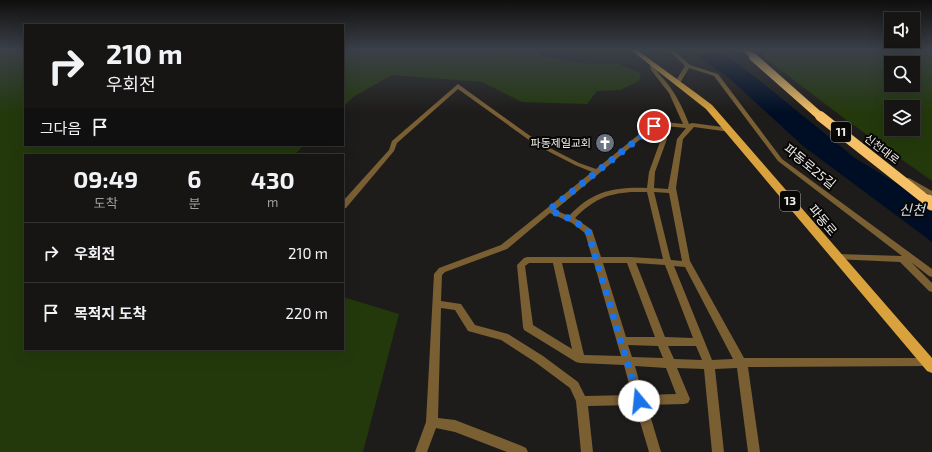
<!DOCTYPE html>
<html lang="ko">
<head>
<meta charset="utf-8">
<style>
  :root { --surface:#161514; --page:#232222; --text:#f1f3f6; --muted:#9e9fa0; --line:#353434 }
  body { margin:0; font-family:"Exo 2","Noto Sans KR",sans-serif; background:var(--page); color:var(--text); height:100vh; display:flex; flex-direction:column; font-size:15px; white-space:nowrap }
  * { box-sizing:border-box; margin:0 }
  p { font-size:13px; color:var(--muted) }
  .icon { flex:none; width:22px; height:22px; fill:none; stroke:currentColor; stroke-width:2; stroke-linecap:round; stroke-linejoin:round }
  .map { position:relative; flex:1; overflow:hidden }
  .drawer { position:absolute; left:24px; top:154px; width:320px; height:196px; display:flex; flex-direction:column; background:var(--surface); border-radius:0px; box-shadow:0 4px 16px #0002,0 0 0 1px var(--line) }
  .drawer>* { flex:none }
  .top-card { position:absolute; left:24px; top:24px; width:320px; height:122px; border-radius:0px; box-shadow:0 4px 16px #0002,0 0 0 1px var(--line); background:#161514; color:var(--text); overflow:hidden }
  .fabs { position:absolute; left:884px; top:12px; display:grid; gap:8px }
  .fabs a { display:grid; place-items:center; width:36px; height:36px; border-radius:0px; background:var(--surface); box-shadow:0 4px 16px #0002,0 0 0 1px var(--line); font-size:20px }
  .pin { position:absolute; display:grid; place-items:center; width:34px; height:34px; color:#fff; margin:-17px; border:2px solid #fff; border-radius:50%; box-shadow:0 1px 4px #0007 }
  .me { position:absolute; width:44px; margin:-22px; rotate:343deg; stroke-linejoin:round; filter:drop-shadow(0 0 3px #0008) }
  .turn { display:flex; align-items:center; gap:14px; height:84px; padding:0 16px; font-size:18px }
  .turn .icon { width:52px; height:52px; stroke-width:2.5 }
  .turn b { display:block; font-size:28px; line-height:34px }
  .then { display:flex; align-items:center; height:38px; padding:0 16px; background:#0003; gap:8px; font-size:15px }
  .eta { display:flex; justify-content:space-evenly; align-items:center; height:68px; text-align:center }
  .eta b { font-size:24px; font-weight:700; line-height:28px }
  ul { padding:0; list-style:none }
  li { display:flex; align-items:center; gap:12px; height:60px; padding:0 16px; border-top:1px solid var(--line) }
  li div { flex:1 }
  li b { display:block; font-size:15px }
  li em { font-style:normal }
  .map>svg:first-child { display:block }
</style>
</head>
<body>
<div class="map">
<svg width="932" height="452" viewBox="0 0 932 452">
  <rect width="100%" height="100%" fill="#1e1c1a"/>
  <g fill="#23390c" fill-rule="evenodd">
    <path d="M0,50H25V145H304L294,155H25V349H343V297L399,314L363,452H0Z"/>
    <path d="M343,50H535L542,56L580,63L618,64L641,73L639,81L620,90L597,91L587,104L522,102L482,82L392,75L353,97L343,107Z"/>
    <path d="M764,50H932V181L845,119L769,61L763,52ZM891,63H913V85H891ZM891,107H913V129H891Z"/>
  </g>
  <path fill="#000e25" d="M698,50H719L754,76L855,158L932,205V242L803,146L730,79L701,58Z"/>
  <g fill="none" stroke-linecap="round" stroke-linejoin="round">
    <g fill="#7a5f33" fill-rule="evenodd">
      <path d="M669,50H673L690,65L718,74L782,159L932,269V277L929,276L911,262L932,283V292L929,291L900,262L834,259L833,257L834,255L837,254L902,256L778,161L714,76L689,68L680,83H676L675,82L685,66Z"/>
      <path d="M654,64L656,65L655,67C658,75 665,79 670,87C678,98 684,111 689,124L692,123L730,128L733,130L730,132L694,127L683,139L676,188L690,261L744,358H927L931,359L932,361L931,365L927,366L748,367L760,452H748L737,368L715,369L724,452H712L704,369L677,368L690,399L688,403L684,404L647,405L661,452H649L635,405L588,406L593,452H581L576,401L570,388L535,362L501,340L468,331L455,310L441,308L438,418L455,420L522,446L526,448L528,452H507L455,432L436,428L427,452H415L426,422L434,274L439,268L501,245L592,172L575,165L536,145L458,89L397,143L394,151L346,208H343V201L389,150L392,141L458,84L540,143L579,163L596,169L652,124L665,122L683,124L669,93L651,70L650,66ZM665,126L686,128L677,139L668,189L654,188L655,172L667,139L664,134L652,129L656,127ZM649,132L659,136L661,139L649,172L647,188C613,187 593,191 569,216L555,210ZM631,192H647L663,259L630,257H601L592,230L575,218C593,200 606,194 631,192ZM654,192L669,193L682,261L671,260L670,257ZM550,213L572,223L585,233L592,257H527L524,258L517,265L523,327L524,330L576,362L580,363L624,365L632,395L585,396L578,382L543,356L508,334L475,325L461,304L441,301L442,275L445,272L507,249ZM529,263H553L572,349L533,325L525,266ZM562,263H594L621,356L584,355ZM603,263H627L655,337H626ZM636,263L665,265L693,338L665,337ZM674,266L685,267L733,359L712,360ZM628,345L658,346L663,358L632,357ZM668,346H696L702,360L674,359ZM635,366L666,368L676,394L643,395Z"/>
      <path d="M903,178H909L932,191V196L903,182L902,180Z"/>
    </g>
    <path fill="#d9a23d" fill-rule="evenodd" d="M631,50H637L696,93L712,105L932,358V373L927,371L706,109Z"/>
    <path fill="#f5c066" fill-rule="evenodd" d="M742,50H749L757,57L751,58Z"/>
    <path stroke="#f5c066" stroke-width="8" d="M753,57L821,117"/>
    <path stroke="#f5c066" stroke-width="10" d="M820,116L929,202"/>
    <path stroke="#f5c066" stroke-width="13" d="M928,201L932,204"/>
  </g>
  <linearGradient id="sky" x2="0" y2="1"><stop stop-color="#100f0e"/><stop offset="0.44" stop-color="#3b4049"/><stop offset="1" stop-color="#3b4049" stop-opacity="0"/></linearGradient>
  <rect width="932" height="113" fill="url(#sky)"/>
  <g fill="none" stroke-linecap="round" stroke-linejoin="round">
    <path stroke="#1a73e8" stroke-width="7" stroke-dasharray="0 12.6" d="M639,401L588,232L575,221L549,210L654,126"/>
  </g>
  <defs>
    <symbol id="church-disc" viewBox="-11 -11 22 22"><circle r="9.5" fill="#6b7280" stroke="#080706"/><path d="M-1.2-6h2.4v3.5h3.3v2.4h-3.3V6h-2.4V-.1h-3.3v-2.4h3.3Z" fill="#fff"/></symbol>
  </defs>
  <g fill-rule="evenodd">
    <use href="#church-disc" x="594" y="132" width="22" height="22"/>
  </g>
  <g text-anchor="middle" stroke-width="4" stroke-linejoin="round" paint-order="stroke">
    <g font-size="11" fill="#eeedec" stroke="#080706" text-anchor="end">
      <text x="591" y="147">파동제일교회</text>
    </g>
    <g font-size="11" fill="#eeedec" stroke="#080706">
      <text transform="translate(882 149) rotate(38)" y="4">신천대로</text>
    </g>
    <g fill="#080706" stroke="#a9a8a7" stroke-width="1">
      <rect x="831" y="122" width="20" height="20" rx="3"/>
      <rect x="780" y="191" width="20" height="20" rx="3"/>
    </g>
    <g font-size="12" font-weight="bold" fill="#eeedec">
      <text x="841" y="136">11</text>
      <text x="790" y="205">13</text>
    </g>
    <g font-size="13" fill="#eeedec" stroke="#080706">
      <text transform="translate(810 166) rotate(39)" y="5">파동로25길</text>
      <text transform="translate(823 220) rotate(50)" y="5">파동로</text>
    </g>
    <g font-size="14" font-style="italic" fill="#d3e1ef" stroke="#080706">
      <text x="912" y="215">신천</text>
    </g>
  </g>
</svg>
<div class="fabs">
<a><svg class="icon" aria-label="sound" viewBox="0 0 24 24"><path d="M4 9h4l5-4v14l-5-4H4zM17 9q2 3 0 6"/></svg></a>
<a><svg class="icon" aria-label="search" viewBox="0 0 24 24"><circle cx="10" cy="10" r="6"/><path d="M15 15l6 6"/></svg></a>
<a><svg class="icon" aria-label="layers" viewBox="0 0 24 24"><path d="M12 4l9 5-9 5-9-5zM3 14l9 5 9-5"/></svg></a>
</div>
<div class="pin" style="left:654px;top:126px;background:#d93025"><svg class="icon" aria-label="arrive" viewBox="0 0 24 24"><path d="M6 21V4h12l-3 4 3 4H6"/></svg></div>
<svg class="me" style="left:639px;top:401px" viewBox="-20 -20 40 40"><circle r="19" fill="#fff"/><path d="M0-13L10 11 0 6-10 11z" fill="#1a73e8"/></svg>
<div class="top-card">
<div class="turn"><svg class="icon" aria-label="right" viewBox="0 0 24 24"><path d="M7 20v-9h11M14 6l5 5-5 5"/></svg><div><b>210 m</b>우회전</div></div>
<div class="then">그다음<svg class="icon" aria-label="arrive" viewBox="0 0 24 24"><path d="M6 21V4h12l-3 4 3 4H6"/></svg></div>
</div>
<section class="drawer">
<div class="eta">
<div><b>09:49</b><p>도착</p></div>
<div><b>6</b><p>분</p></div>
<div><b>430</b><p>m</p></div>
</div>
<ul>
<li><svg class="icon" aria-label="right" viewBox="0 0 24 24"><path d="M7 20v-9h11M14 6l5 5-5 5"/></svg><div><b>우회전</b></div><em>210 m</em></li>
<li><svg class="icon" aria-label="arrive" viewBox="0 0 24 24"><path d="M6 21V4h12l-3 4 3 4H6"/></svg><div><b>목적지 도착</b></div><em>220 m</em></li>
</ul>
</section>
</div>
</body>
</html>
